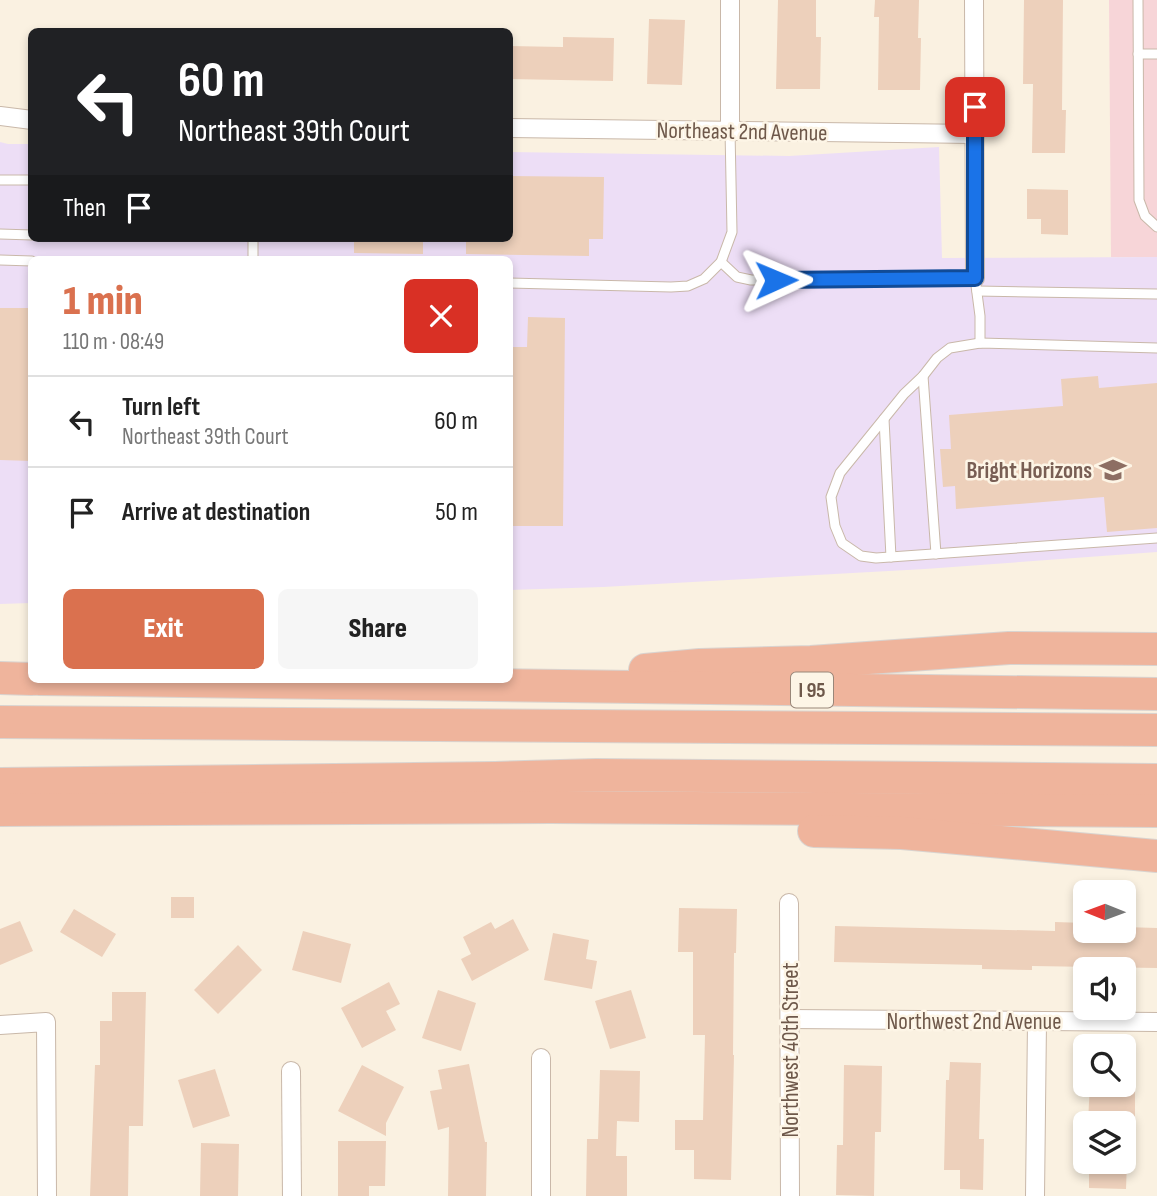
<!DOCTYPE html>
<html lang="en">
<head>
<meta charset="utf-8">
<style>
  :root { --surface:#fff; --page:#f6f6f6; --text:#222; --muted:#767676; --line:#e0e0e0; --accent:#da714f }
  body { margin:0; font-family:"Sofia Sans Condensed",sans-serif; background:var(--page); color:var(--text); height:100vh; display:flex; flex-direction:column; font-size:26px; white-space:nowrap }
  * { box-sizing:border-box; margin:0 }
  p { font-size:23px; color:var(--muted) }
  .icon { flex:none; width:38px; height:38px; fill:none; stroke:currentColor; stroke-width:2; stroke-linecap:round; stroke-linejoin:round }
  .map { position:relative; flex:1; overflow:hidden }
  .drawer { position:absolute; left:28px; top:256px; width:485px; height:427px; display:flex; flex-direction:column; background:var(--surface); border-radius:10px; box-shadow:0 4px 10px #0003 }
  .drawer>* { flex:none }
  .hud { position:absolute; left:28px; top:28px; width:485px; height:214px; border-radius:10px; box-shadow:0 4px 10px #0003; background:#202124; color:#fff; overflow:hidden }
  .needle { width:46px; rotate:271deg }
  .controls { position:absolute; left:1073px; top:880px; display:grid; gap:14px }
  .controls a { display:grid; place-items:center; width:63px; height:63px; border-radius:10px; background:var(--surface); box-shadow:0 4px 10px #0003; font-size:35px }
  .pin { position:absolute; display:grid; place-items:center; width:60px; height:60px; color:#fff; margin:-30px; border-radius:14px; box-shadow:0 4px 10px #0006 }
  .me { position:absolute; width:77px; margin:-38px; rotate:89deg; stroke-linejoin:round; filter:drop-shadow(0 0 5px #0008) }
  .turn { display:flex; align-items:center; gap:24px; height:147px; padding:0 35px; font-size:32px }
  .turn .icon { width:91px; height:91px; stroke-width:2.5 }
  .turn b { display:block; font-size:49px; line-height:60px }
  .then { display:flex; align-items:center; height:66px; padding:0 35px; background:#0003; gap:14px; font-size:26px }
  .round { display:grid; place-items:center; flex:none; width:74px; height:74px; border-radius:10px; background:var(--page) }
  .summary { display:flex; align-items:center; justify-content:space-between; height:119px; padding:0 35px }
  h1 { font-size:42px; font-weight:800; line-height:52px; color:var(--accent) }
  .primary-button { display:flex; gap:14px; margin-top:auto; padding:14px 35px }
  .primary-button a { flex:1; height:80px; border-radius:10px; background:var(--accent); color:#fff; font-size:28px; font-weight:800; line-height:80px; text-align:center }
  .primary-button a+a { background:var(--page); color:var(--text) }
  ul { padding:0; list-style:none }
  li { display:flex; align-items:center; gap:21px; height:91px; padding:0 35px; border-top:2px solid var(--line) }
  li div { flex:1 }
  li b { display:block; font-size:26px }
  li em { font-style:normal }
  .map>svg:first-child { display:block }
</style>
</head>
<body>
<div class="map">
<svg width="1157" height="1196" viewBox="0 0 1157 1196">
  <rect width="100%" height="100%" fill="#faf1e1"/>
  <path fill="#eddef6" d="M0,142L8,144H31L32,238H509V152L789,156L939,147L942,258L1157,257V552L925,569L603,587L509,590V259H32L31,603L0,604Z"/>
  <path fill="#f7d5d8" d="M1109,0H1157V257H1111Z"/>
  <g fill="#edd0bb">
    <path d="M778,0H816V37H821L820,89H776Z"/>
    <path d="M875,0H919L918,38H921L920,90H878L879,17H874Z"/>
    <path d="M1024,0H1063L1062,110H1066L1065,153H1032L1033,84H1023Z"/>
    <path d="M649,19L685,20L682,85L647,84Z"/>
    <path d="M563,37L614,38L613,81L509,79V46L563,47Z"/>
    <path d="M509,176L604,177L603,239H589V256L466,254V238H509Z"/>
    <path d="M1027,189L1068,190V235L1041,234V219H1027Z"/>
    <path d="M354,238H423V254L354,253Z"/>
    <path d="M0,308H32V461L0,460Z"/>
    <path d="M528,317L565,318L563,526H509V347H527Z"/>
    <path d="M1098,376L1099,388L1157,383V528L1107,532L1104,497L956,509L955,486L943,487L940,449H951L949,415L1063,406L1061,379Z"/>
    <rect x="171" y="897" width="23" height="21"/>
    <path d="M679,908L737,909L736,953H734L733,1055H734L731,1180L694,1179V1150H675V1120H703L705,1035H693V952H678Z"/>
    <path d="M74,909L116,934L102,957L60,932Z"/>
    <path d="M513,919L529,950L472,981L461,959L471,954L463,937L491,922L495,929Z"/>
    <path d="M20,921L33,951L0,965V929Z"/>
    <path d="M1055,922L1085,923V931H1124V927L1157,928V968L1032,966V970L982,969V965L834,962L835,926L1055,931Z"/>
    <path d="M303,931L351,944L341,983L292,970Z"/>
    <path d="M553,933L589,940L586,959L597,961L592,989L544,980Z"/>
    <path d="M238,945L262,970L218,1014L194,990Z"/>
    <path d="M389,982L400,1004L386,1011L396,1030L362,1048L341,1008Z"/>
    <path d="M438,990L476,1003L461,1051L422,1038Z"/>
    <path d="M631,990L646,1038L610,1049L595,1001Z"/>
    <path d="M112,992H146L143,1126H129L128,1196H90L95,1065H100V1021H112Z"/>
    <path d="M950,1062L981,1063L979,1139H984L983,1190L960,1189V1170H944L946,1080H949Z"/>
    <path d="M469,1064L485,1142H487L486,1196H448L449,1127L438,1130L430,1091L442,1089L438,1070Z"/>
    <path d="M362,1065L404,1087L386,1123V1136L338,1111Z"/>
    <path d="M844,1065L882,1066L881,1132H875L874,1196L836,1195L837,1145H843Z"/>
    <path d="M215,1069L230,1116L193,1128L178,1080Z"/>
    <path d="M600,1070L640,1071L639,1122L617,1121L616,1156H627V1196H586L587,1139H598Z"/>
    <path d="M1090,1085H1135V1122L1088,1121Z"/>
    <path d="M338,1141H386L385,1186H369V1196H338Z"/>
    <path d="M201,1143L239,1144L238,1196H200Z"/>
    <path d="M1089,1162H1127L1126,1189L1089,1188Z"/>
  </g>
  <g fill="none" stroke-linecap="round" stroke-linejoin="round">
    <defs>
      <g id="lane">
        <path d="M1138,0L1139,200L1145,216L1157,227"/>
        <path d="M1138,54H1157"/>
        <path d="M0,180H32"/>
        <path d="M0,234L32,235"/>
        <path d="M253,259V238"/>
        <path d="M0,260L32,261"/>
        <path d="M721,262L737,277L751,280L975,278L980,316V343"/>
        <path d="M509,283L671,287L688,286L704,279L721,262L732,232L730,130"/>
        <path d="M977,291L1157,294"/>
        <path d="M1157,348L980,343L950,348L937,358L923,376L904,394L840,473L831,497L835,526L842,543L861,556L876,558L1157,538"/>
        <path d="M923,376L936,554"/>
        <path d="M884,419L891,557"/>
      </g>
      <g id="street">
        <path d="M730,0V130"/>
        <path d="M974,0L975,278"/>
        <path d="M0,116L32,120"/>
        <path d="M509,128L975,134"/>
        <path d="M789,903L790,1196"/>
        <path d="M790,1019L1157,1022"/>
        <path d="M0,1025L46,1022L47,1196"/>
        <path d="M291,1071L292,1196"/>
        <path d="M541,1196V1058"/>
        <path d="M1035,1196L1037,1022"/>
      </g>
      <g id="highway">
        <path d="M645,670L700,665L811,662L1009,648L1157,649"/>
        <path d="M0,678L32,679"/>
        <path d="M39,679L1157,694"/>
        <path d="M0,722L1157,730"/>
        <path d="M0,784L495,778L596,775L1157,780"/>
        <path d="M0,810L550,807L1157,811"/>
        <path d="M814,831L902,833L1157,856"/>
      </g>
    </defs>
    <use href="#lane" stroke="#c9b8a9" stroke-width="11"/>
    <use href="#street" stroke="#c9b8a9" stroke-width="20"/>
    <use href="#highway" stroke="#d9d4d0" stroke-width="34"/>
    <use href="#lane" stroke="#fff" stroke-width="9"/>
    <use href="#street" stroke="#fff" stroke-width="18"/>
    <use href="#highway" stroke="#efb49c" stroke-width="32"/>
  </g>
  <g fill="none" stroke-linecap="round" stroke-linejoin="round">
    <defs>
      <path id="route" d="M776,280L975,278V107"/>
    </defs>
    <use href="#route" stroke="#114b97" stroke-width="18"/>
    <use href="#route" stroke="#1a73e8" stroke-width="12"/>
  </g>
  <defs>
    <symbol id="school-bare" viewBox="-9 -9 18 18"><path d="M0-5L7-2L0 1L-7-2ZM-4 1L0 2.5L4 1V4Q0 6-4 4Z" fill="#8d6e63" stroke="#fdf5e6" stroke-width="2.5" paint-order="stroke"/></symbol>
  </defs>
  <g fill-rule="evenodd">
    <use href="#school-bare" x="1094" y="451" width="38" height="38"/>
  </g>
  <g text-anchor="middle" stroke-width="5" stroke-linejoin="round" paint-order="stroke">
    <rect fill="#fdf5e6" stroke="#998779" stroke-width="2" x="791" y="672.5" width="42" height="35" rx="5"/>
    <g font-size="21" font-weight="bold" fill="#6e584a">
      <text x="812" y="697">I 95</text>
    </g>
    <g font-size="23" fill="#6e584a" stroke="#fdf5e6">
      <text transform="translate(742 131) rotate(1)" y="8">Northeast 2nd Avenue</text>
      <text x="974" y="1029">Northwest 2nd Avenue</text>
      <text transform="translate(790 1050) rotate(-90)" y="8">Northwest 40th Street</text>
    </g>
    <g font-size="23" font-weight="bold" fill="#785e54" stroke="#fdf5e6" text-anchor="end">
      <text x="1092" y="478">Bright Horizons</text>
    </g>
  </g>
</svg>
<div class="controls">
<a><svg class="needle" viewBox="-14 -14 28 28"><path d="M0-13l5 13h-10z" fill="#e53935"/><path d="M0 13l5-13h-10z" fill="#767676"/></svg></a>
<a><svg class="icon" aria-label="sound" viewBox="0 0 24 24"><path d="M4 9h4l5-4v14l-5-4H4zM17 9q2 3 0 6"/></svg></a>
<a><svg class="icon" aria-label="search" viewBox="0 0 24 24"><circle cx="10" cy="10" r="6"/><path d="M15 15l6 6"/></svg></a>
<a><svg class="icon" aria-label="layers" viewBox="0 0 24 24"><path d="M12 4l9 5-9 5-9-5zM3 14l9 5 9-5"/></svg></a>
</div>
<div class="pin" style="left:975px;top:107px;background:#d93025"><svg class="icon" aria-label="arrive" viewBox="0 0 24 24"><path d="M6 21V4h12l-3 4 3 4H6"/></svg></div>
<svg class="me" style="left:776px;top:280px" viewBox="-20 -20 40 40"><path d="M0-17L14 15 0 8-14 15z" fill="#1a73e8" stroke="#fff" stroke-width="4"/></svg>
<div class="hud">
<div class="turn"><svg class="icon" aria-label="left" viewBox="0 0 24 24"><path d="M17 20v-9H6M10 6l-5 5 5 5"/></svg><div><b>60 m</b>Northeast 39th Court</div></div>
<div class="then">Then<svg class="icon" aria-label="arrive" viewBox="0 0 24 24"><path d="M6 21V4h12l-3 4 3 4H6"/></svg></div>
</div>
<section class="drawer">
<div class="summary"><div><h1>1 min</h1><p>110 m · 08:49</p></div><a class="round" style="background:#d93025;color:#fff"><svg class="icon" aria-label="close" viewBox="0 0 24 24"><path d="M6 6l12 12M18 6L6 18"/></svg></a></div>
<ul>
<li><svg class="icon" aria-label="left" viewBox="0 0 24 24"><path d="M17 20v-9H6M10 6l-5 5 5 5"/></svg><div><b>Turn left</b><p>Northeast 39th Court</p></div><em>60 m</em></li>
<li><svg class="icon" aria-label="arrive" viewBox="0 0 24 24"><path d="M6 21V4h12l-3 4 3 4H6"/></svg><div><b>Arrive at destination</b></div><em>50 m</em></li>
</ul>
<div class="primary-button"><a>Exit</a><a>Share</a></div>
</section>
</div>
</body>
</html>
